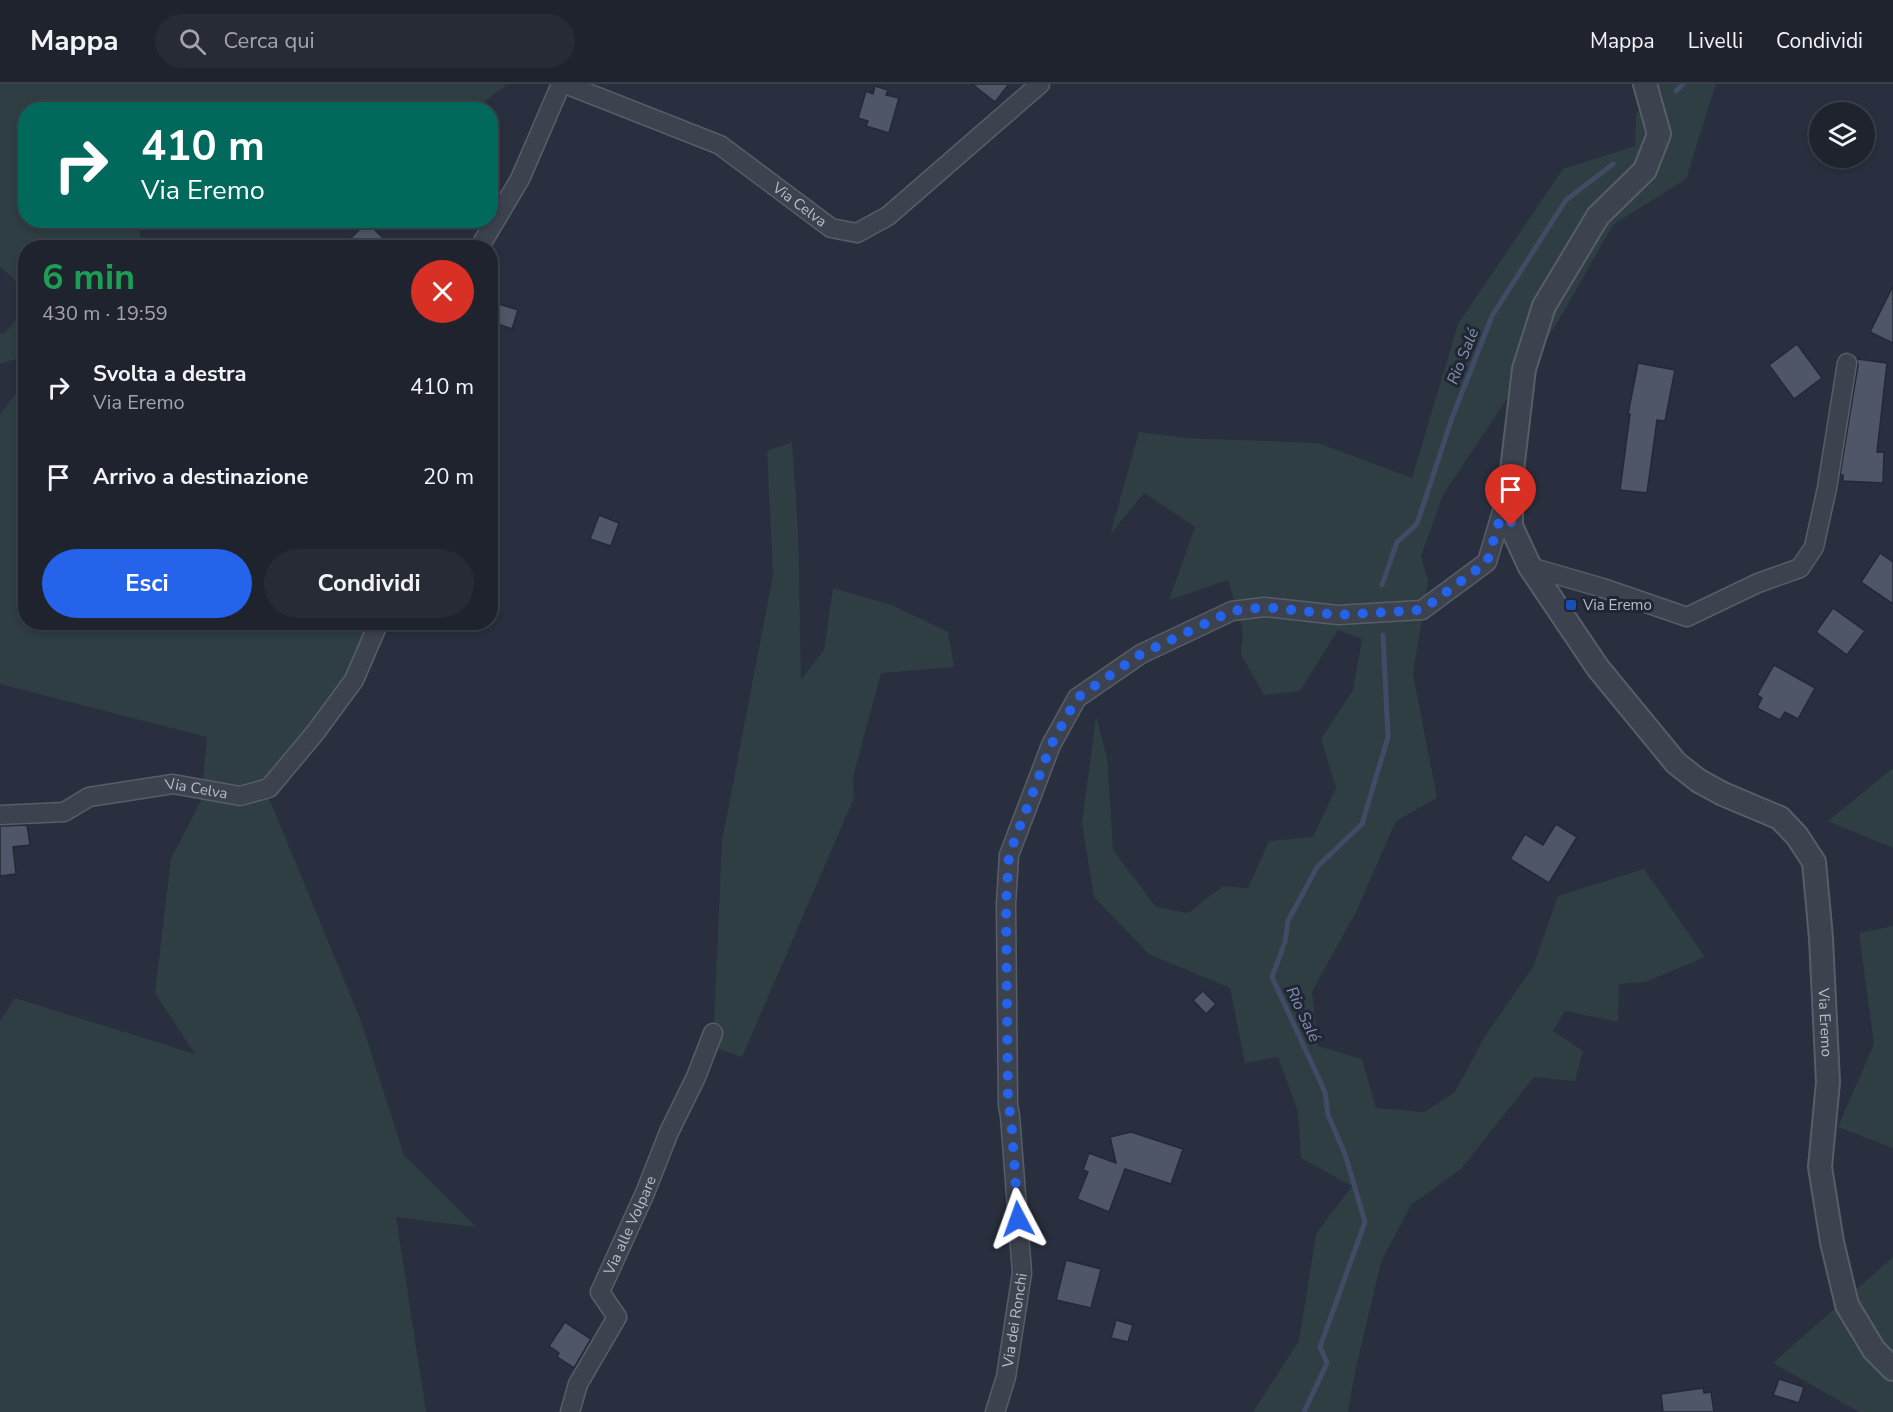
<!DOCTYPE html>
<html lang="it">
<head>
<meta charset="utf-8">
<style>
  :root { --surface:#1f232e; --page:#272b36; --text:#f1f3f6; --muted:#a1a4aa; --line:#3c404a; --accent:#2563eb }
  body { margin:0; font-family:"Nunito Sans",sans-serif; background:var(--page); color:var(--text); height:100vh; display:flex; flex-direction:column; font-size:22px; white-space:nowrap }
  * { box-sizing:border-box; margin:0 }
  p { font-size:20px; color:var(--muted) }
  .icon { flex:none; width:33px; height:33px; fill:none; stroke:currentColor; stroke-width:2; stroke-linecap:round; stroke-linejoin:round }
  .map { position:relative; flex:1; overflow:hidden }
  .panel { position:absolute; left:18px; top:156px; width:480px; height:390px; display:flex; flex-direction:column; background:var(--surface); border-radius:24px; box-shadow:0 3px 9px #0003,0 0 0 2px var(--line) }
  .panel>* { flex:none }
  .banner { position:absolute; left:18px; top:18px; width:480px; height:126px; border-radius:24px; box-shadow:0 3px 9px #0003,0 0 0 2px var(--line); background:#00695c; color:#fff; overflow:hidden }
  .controls { position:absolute; left:1809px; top:18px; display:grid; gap:12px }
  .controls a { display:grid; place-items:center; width:66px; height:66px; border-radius:50%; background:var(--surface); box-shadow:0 3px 9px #0003,0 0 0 2px var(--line); font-size:30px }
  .pin { position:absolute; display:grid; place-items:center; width:51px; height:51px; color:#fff; margin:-62px -26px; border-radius:50% 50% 50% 0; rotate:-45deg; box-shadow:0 0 6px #0007 }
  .pin .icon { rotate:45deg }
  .me { position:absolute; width:66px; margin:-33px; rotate:356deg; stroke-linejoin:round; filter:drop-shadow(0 0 4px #0008) }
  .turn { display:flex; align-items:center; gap:21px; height:126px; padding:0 24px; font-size:27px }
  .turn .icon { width:78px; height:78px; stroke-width:2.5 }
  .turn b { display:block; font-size:42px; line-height:51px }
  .round { display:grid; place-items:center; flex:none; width:63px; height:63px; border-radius:32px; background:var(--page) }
  .headline { display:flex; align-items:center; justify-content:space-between; height:102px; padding:0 24px }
  h1 { font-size:36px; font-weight:700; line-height:45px; color:#1e9e55 }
  .button { display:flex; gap:12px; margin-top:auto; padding:12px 24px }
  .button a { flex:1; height:69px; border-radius:36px; background:var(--accent); color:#fff; font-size:24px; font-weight:700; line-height:69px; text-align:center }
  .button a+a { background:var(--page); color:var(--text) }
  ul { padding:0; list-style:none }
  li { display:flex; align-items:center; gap:18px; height:90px; padding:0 24px }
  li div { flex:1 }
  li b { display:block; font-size:22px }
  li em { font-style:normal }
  header { display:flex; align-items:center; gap:36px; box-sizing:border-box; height:84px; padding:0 30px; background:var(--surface); border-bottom:2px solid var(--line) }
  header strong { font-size:28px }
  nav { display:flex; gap:33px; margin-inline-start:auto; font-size:21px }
  .search { width:420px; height:54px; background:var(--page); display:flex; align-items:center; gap:15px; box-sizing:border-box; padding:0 21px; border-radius:33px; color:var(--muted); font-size:22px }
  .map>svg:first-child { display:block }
</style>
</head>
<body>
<header>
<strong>Mappa</strong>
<div class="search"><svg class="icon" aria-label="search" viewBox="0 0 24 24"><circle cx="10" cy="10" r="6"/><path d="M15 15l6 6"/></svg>Cerca qui</div>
<nav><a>Mappa</a><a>Livelli</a><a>Condividi</a></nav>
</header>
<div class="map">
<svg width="1893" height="1328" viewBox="0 0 1893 1328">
  <rect width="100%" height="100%" fill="#292f3e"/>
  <g fill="#2e3e43">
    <path d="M0,0H507L475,25L26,26V136L139,137L141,163L26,164L25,206L0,182Z"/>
    <path d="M1656,0H1716L1686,95L1613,141L1556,241L1443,411L1421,472L1428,497L1413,590L1437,714L1396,737L1356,828L1312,907L1318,962L1362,975L1376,1024L1424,1028L1455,1008L1485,952L1533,883L1558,812L1644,785L1705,873L1646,898L1619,900L1618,938L1565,927L1553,947L1583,967L1575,997L1534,993L1461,1085L1411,1121L1381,1178L1355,1288L1348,1328H1253L1299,1257L1316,1150L1352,1102L1301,1074L1298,1028L1278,973L1245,979L1230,904L1149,870L1094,813L1082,739L1096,632L1107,674L1113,766L1156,823L1188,829L1223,802L1248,804L1269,757L1313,753L1336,704L1321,655L1353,606L1362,555L1338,546L1300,607L1264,611L1241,571L1243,546L1228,496L1169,516L1195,443L1144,409L1110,451L1139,348L1185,354L1318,359L1412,394L1458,240L1563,85L1635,62L1636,30Z"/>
    <path d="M25,225V279L22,273L0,280V250L5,249Z"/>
    <path d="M25,297L26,538L374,539L349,592L264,702L361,937L404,1071L476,1143L396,1133L426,1328H0V937L15,914L195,970L155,909L171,775L201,716L207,653L0,600V331Z"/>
    <path d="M792,358L798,446L801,596L824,566L833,504L892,521L948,548L954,583L881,589L853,693L854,714L742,973L713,963L722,757L773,491L767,367Z"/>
    <path d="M1893,684V764L1828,737Z"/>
    <path d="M1893,842V1064L1838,1043L1874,960L1859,849Z"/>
    <path d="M1893,1173V1328H1859L1773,1279Z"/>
  </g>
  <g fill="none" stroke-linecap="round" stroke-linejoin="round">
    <g stroke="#414b66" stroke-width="5">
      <path d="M1676,7L1683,0"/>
      <path d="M1382,501L1397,458L1417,440L1452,334L1492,232L1566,116L1613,80"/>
      <path d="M1304,1328L1327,1279L1320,1263L1365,1138L1345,1070L1328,1031L1325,1008L1272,893L1285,858L1288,837L1317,783L1362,740L1388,653L1383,551"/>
    </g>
  </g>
  <g fill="#4f5667" stroke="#232936" stroke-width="1.5">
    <path d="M972,0H1009L995,18Z"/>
    <path d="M875,2L888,6L886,11L899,14L889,49L866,42L868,37L858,34L866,7L873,10Z"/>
    <path d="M367,138L385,156L378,164H341Z"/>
    <path d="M1893,202V259L1870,248Z"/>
    <path d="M490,217L518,226L512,245L490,237Z"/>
    <path d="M1797,260L1822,294L1794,315L1769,281Z"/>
    <path d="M1857,275L1887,279L1877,368H1884L1883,399L1843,397V391H1840L1858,281Z"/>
    <path d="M1638,279L1675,286L1665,337L1657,336L1647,409L1620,406L1630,330H1628Z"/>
    <path d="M599,431L619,439L611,462L590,455Z"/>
    <path d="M1880,469L1893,478V520L1861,498Z"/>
    <path d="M1833,524L1865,547L1847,571L1816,548Z"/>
    <path d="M1774,581L1815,604L1798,635L1785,628L1780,636L1757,624L1762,614L1757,611Z"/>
    <path d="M1556,740L1577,753L1549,799L1510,775L1525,750L1543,761Z"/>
    <path d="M27,741L30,761L13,763L16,790L0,792V742Z"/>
    <path d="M1203,907L1216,920L1206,930L1193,916Z"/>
    <path d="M1131,1048L1183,1065L1171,1100L1125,1085L1109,1128L1077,1115L1088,1088L1083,1086L1089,1069L1116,1079L1110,1053Z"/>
    <path d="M1066,1176L1101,1185L1091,1224L1056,1216Z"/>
    <path d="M1116,1236L1133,1241L1128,1258L1111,1254Z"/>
    <path d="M565,1238L591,1255L574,1284L557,1273L559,1269L549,1262Z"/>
    <path d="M1779,1295L1804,1303L1799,1319L1773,1311Z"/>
    <path d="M1703,1304L1704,1309L1711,1308L1714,1328H1663L1661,1310Z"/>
  </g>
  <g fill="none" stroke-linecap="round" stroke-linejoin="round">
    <defs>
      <g id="minor">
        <path id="s1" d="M565,0L720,61L831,144L857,149L888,132L1040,0"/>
        <path d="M479,164L520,95L561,0"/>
        <path d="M1530,483L1603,504L1687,533L1758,499L1800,484L1814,463L1827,404L1847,279"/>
        <path id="s2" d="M0,731L64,728L89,713L173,700L240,712L269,704L315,649L354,596L379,538"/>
        <path id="s3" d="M570,1328L578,1300L617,1233L600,1208L645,1109L669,1048L696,993L713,949"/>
        <path id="s4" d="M995,1328L1006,1293L1022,1189L1010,1032L1008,1021L1006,820L1009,771L1051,661L1077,614L1141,570L1232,527L1265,523L1338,531L1422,526L1487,478L1506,414"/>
      </g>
      <g id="tertiary">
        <path id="s5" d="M1645,0L1659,50L1645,86L1598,132L1544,222L1524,285L1511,395V442L1530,483L1598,584L1676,679L1699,697L1723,710L1780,734L1797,752L1814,778L1821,854L1828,998L1820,1083L1832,1158L1847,1221L1874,1266L1893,1285"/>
      </g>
    </defs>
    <use href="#minor" stroke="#575d69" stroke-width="21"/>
    <use href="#tertiary" stroke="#575d69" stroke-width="26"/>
    <use href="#minor" stroke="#3d424f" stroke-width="18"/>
    <use href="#tertiary" stroke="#3d424f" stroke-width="22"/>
  </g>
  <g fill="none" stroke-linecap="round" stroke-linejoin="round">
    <path stroke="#2563eb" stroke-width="10" stroke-dasharray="0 18" d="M1018,1135L1011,1032L1008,1021L1006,820L1009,771L1051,661L1077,614L1141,570L1232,527L1265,523L1338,531L1422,526L1487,478L1512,395L1511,442"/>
  </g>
  <rect fill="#1a4fb4" stroke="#212634" stroke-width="2" x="1565" y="515" width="12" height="12" rx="3"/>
  <g text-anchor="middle" stroke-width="6" stroke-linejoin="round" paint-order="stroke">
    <g font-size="15" fill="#b9bdc9" stroke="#212634">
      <text dy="5" stroke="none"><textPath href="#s1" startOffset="266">Via Celva</textPath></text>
      <text dy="5" stroke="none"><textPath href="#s2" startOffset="202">Via Celva</textPath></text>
      <text dy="5" stroke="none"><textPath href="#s5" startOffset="1110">Via Eremo</textPath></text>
      <text dy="5" stroke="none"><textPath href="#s3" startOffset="210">Via alle Volpare</textPath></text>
      <text dy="5" stroke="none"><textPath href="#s4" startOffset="94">Via dei Ronchi</textPath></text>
    </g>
    <g font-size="15" fill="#b9bdc9" stroke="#212634" text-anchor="start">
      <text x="1583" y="526">Via Eremo</text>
    </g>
    <g font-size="16" font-style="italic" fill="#8490ad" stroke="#212634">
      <text transform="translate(1462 272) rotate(-68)" y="6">Rio Salé</text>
      <text transform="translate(1304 930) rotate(65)" y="6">Rio Salé</text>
    </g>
  </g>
</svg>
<div class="controls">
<a><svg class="icon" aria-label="layers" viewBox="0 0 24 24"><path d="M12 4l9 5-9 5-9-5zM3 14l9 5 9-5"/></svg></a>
</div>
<div class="pin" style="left:1511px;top:442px;background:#d93025"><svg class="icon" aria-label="arrive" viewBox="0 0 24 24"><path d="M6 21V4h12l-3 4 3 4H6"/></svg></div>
<svg class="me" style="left:1018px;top:1135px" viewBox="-20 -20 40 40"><path d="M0-17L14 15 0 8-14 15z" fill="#2563eb" stroke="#fff" stroke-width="4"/></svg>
<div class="banner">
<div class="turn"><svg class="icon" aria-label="right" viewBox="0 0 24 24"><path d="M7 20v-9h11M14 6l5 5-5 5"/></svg><div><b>410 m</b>Via Eremo</div></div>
</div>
<section class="panel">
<div class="headline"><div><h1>6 min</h1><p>430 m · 19:59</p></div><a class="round" style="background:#d93025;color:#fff"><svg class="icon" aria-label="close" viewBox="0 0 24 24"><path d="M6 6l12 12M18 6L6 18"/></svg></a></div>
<ul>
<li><svg class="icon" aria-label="right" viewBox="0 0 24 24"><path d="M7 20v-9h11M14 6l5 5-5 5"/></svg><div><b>Svolta a destra</b><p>Via Eremo</p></div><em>410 m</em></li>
<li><svg class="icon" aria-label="arrive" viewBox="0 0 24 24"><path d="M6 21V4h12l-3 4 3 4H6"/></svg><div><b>Arrivo a destinazione</b></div><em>20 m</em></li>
</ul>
<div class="button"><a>Esci</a><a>Condividi</a></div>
</section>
</div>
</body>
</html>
